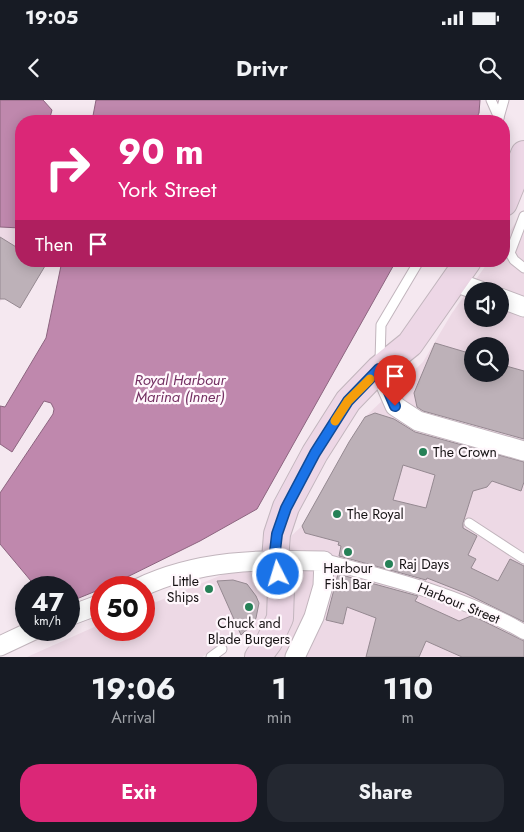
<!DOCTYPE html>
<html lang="en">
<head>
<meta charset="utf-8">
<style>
  :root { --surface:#171b24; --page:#242831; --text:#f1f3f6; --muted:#9ea1a6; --accent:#db2777 }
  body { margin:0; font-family:Jost,sans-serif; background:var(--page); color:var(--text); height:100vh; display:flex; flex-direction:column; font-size:19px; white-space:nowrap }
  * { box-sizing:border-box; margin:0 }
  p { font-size:16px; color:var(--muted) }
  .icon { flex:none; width:28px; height:28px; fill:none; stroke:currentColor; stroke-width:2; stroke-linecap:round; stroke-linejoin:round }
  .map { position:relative; height:557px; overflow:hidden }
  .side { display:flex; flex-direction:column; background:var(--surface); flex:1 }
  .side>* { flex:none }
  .top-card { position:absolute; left:15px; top:15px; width:495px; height:152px; border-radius:20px; box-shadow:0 2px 12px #0003; background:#db2777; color:#fff; overflow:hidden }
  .fabs { position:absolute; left:464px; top:182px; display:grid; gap:10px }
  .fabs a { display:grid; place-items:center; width:45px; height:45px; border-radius:50%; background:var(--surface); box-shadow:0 2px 12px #0003; font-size:25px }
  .speed { position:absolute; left:15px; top:476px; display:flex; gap:10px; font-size:25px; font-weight:700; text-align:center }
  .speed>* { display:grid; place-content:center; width:65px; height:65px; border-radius:50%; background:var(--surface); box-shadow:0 2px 12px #0003; line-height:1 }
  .speed small { font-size:12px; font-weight:400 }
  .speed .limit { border:8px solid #d22; background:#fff; color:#111 }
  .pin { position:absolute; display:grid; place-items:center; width:42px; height:42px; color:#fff; margin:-51px -21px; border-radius:50% 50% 50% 0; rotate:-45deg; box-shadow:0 0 5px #0007 }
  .pin .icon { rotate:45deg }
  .me { position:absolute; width:55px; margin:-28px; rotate:355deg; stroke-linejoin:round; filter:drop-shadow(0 0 4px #0008) }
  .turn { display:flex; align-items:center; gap:18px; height:105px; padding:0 20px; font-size:22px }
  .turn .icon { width:65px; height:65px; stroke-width:2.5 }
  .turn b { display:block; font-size:35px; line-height:42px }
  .then { display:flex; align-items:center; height:48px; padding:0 20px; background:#0003; gap:10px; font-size:19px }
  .eta { display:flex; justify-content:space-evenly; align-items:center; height:85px; text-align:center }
  .eta b { font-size:30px; font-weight:700; line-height:35px }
  .button { display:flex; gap:10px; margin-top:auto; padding:10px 20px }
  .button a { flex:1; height:58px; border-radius:20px; background:var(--accent); color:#fff; font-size:20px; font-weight:700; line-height:58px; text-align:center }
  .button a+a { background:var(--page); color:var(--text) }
  .status { display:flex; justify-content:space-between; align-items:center; height:35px; padding:0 25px; background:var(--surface); direction:ltr }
  .status svg { height:14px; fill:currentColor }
  header { display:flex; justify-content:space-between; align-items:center; height:65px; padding:0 20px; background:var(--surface); font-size:22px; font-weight:700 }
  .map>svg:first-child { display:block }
</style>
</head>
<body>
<div class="status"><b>19:05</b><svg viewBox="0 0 49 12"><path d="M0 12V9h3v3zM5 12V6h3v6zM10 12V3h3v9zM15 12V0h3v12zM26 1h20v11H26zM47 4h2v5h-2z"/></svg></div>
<header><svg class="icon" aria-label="back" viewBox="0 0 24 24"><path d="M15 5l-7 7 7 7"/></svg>Drivr<svg class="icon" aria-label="search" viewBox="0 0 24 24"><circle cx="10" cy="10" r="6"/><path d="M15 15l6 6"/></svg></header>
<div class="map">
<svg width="524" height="557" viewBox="0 0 524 557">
  <rect width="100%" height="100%" fill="#f5e8f0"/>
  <g fill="#edd9e5" fill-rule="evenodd">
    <path d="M524,110V557H268L240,533L202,557H27L101,524V530H144V507L229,472H252L302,426L365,317L423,262L452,213L489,161H504V140ZM472,191H500V219H472ZM472,246H500V274H472Z"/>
    <path d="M0,128H21V161H23L0,202Z"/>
  </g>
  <g fill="#bf88ad" stroke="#8c647f">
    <path d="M0,0H43L52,10L49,21H21V128L0,127Z"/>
    <path d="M96,0H480L479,13L475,21H92Z"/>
    <path d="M62,161H396L257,409L200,441L113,484L101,488V489L69,502V488L36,487L0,444V393L53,314L54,309L51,303L44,301L12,352L0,344V306L5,307L46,238Z"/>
  </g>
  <g fill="#bdb1b8" stroke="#958991" fill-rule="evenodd">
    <path d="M0,137L21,150V161H36L45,166L20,208L5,199H0Z"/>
    <path d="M435,243L472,254V274H503L506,266L524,271V339L423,311L417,307L414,293Z"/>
    <path d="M375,313L394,319L415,332L524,362V382L521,391L492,381L487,387L473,391L463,423V428L477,436L468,455L476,459L471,468L498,481L510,459L524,466V522L465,493L427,478L426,480L339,456L341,446L338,445L339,442L305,433L302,426L349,342L365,317ZM403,365L435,375L426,408L393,400Z"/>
    <path d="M338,474L418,496L415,501L459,521L471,516H473L524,541V557H462L426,541L419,557H366L376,518L347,507L343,524L326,520Z"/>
    <path d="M233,480L247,484L256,496L259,503L256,518L253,524L241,535L217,481Z"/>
  </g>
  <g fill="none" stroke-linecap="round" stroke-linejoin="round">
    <defs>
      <g id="service">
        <path d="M491,0L499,18"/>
        <path d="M498,21L504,0"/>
        <path d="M524,116L510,153L514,160L524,168"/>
        <path d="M380,261L381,225L419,161"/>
        <path d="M469,423L524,459"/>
        <path d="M211,557L222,549"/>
      </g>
      <path id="pedestrian" d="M324,461C393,479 462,496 524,532"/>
      <g id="minor">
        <path d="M455,182L480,191"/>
        <path d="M500,198L524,207"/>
        <path d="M379,269L395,306L418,321L524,351"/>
        <path d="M139,488C197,460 262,459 324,461L323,486L314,517L295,557"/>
        <path d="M69,516L101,504"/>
        <path d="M0,546L34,530"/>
      </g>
      <g id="secondary">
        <path d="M504,103L524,54"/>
        <path d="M258,557L269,542L280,518L281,488L275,460L277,434L286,407L315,353L348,301L379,269L410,244L468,161"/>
      </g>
    </defs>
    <use href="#service" stroke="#c2b5bd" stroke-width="11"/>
    <use href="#pedestrian" stroke="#c2b5bd" stroke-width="16"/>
    <use href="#minor" stroke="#c2b5bd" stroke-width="21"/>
    <use href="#secondary" stroke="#c2b5bd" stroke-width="28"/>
    <use href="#service" stroke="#fff" stroke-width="9"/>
    <use href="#pedestrian" stroke="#fff" stroke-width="14"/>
    <use href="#minor" stroke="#fff" stroke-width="19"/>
    <use href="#secondary" stroke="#edd7e6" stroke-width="26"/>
  </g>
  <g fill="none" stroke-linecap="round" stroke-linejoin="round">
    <defs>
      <path id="route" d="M278,474L274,460L277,434L286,408L315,353L348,301L379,269L395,306"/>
    </defs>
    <use href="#route" stroke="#114b97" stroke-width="12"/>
    <use href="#route" stroke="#1a73e8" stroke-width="9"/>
    <path stroke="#f59e0b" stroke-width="9" d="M335,321L348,301L370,279"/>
  </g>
  <g fill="#268157" stroke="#fff7fc" stroke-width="2">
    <circle cx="423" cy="352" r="5"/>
    <circle cx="337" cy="414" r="5"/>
    <circle cx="348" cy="452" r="5"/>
    <circle cx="389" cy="464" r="5"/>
    <circle cx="209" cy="489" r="5"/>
    <circle cx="249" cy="507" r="5"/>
  </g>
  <g text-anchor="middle" stroke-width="4.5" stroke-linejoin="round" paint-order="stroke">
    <g font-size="14" fill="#151113" stroke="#fff7fc" text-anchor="start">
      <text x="433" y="357">The Crown</text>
      <text x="347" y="419">The Royal</text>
      <text x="399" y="469">Raj Days</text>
      <text x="348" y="473" text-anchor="middle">Harbour<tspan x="348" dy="16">Fish Bar</tspan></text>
      <text x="199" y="486" text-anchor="end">Little<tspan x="199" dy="16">Ships</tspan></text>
      <text x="249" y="528" text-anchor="middle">Chuck and<tspan x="249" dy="16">Blade Burgers</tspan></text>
    </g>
    <g font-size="14" fill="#151113" stroke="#fff7fc">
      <text transform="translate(459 503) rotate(22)" y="5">Harbour Street</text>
    </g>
    <g font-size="15" font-style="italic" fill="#753163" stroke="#fff7fc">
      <text x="180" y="285">Royal Harbour<tspan x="180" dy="17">Marina (Inner)</tspan></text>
    </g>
  </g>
</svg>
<div class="fabs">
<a><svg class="icon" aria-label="sound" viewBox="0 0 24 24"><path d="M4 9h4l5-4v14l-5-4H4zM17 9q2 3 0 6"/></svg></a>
<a><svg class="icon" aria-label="search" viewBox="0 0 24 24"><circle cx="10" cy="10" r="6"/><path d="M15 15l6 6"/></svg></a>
</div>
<div class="speed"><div>47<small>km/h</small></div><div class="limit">50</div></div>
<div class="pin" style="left:395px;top:306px;background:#d93025"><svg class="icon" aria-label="arrive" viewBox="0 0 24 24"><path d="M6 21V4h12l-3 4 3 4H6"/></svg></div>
<svg class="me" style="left:278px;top:474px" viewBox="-20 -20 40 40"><circle r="17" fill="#1a73e8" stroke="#fff" stroke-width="3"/><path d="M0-11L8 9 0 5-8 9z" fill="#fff"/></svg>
<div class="top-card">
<div class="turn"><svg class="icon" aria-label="right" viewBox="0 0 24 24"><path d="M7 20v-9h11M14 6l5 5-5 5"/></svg><div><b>90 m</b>York Street</div></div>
<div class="then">Then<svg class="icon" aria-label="arrive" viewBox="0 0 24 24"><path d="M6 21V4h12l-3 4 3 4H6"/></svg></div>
</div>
</div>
<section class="side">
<div class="eta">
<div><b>19:06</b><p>Arrival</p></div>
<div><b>1</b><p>min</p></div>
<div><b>110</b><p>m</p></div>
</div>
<div class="button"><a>Exit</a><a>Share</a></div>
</section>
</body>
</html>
